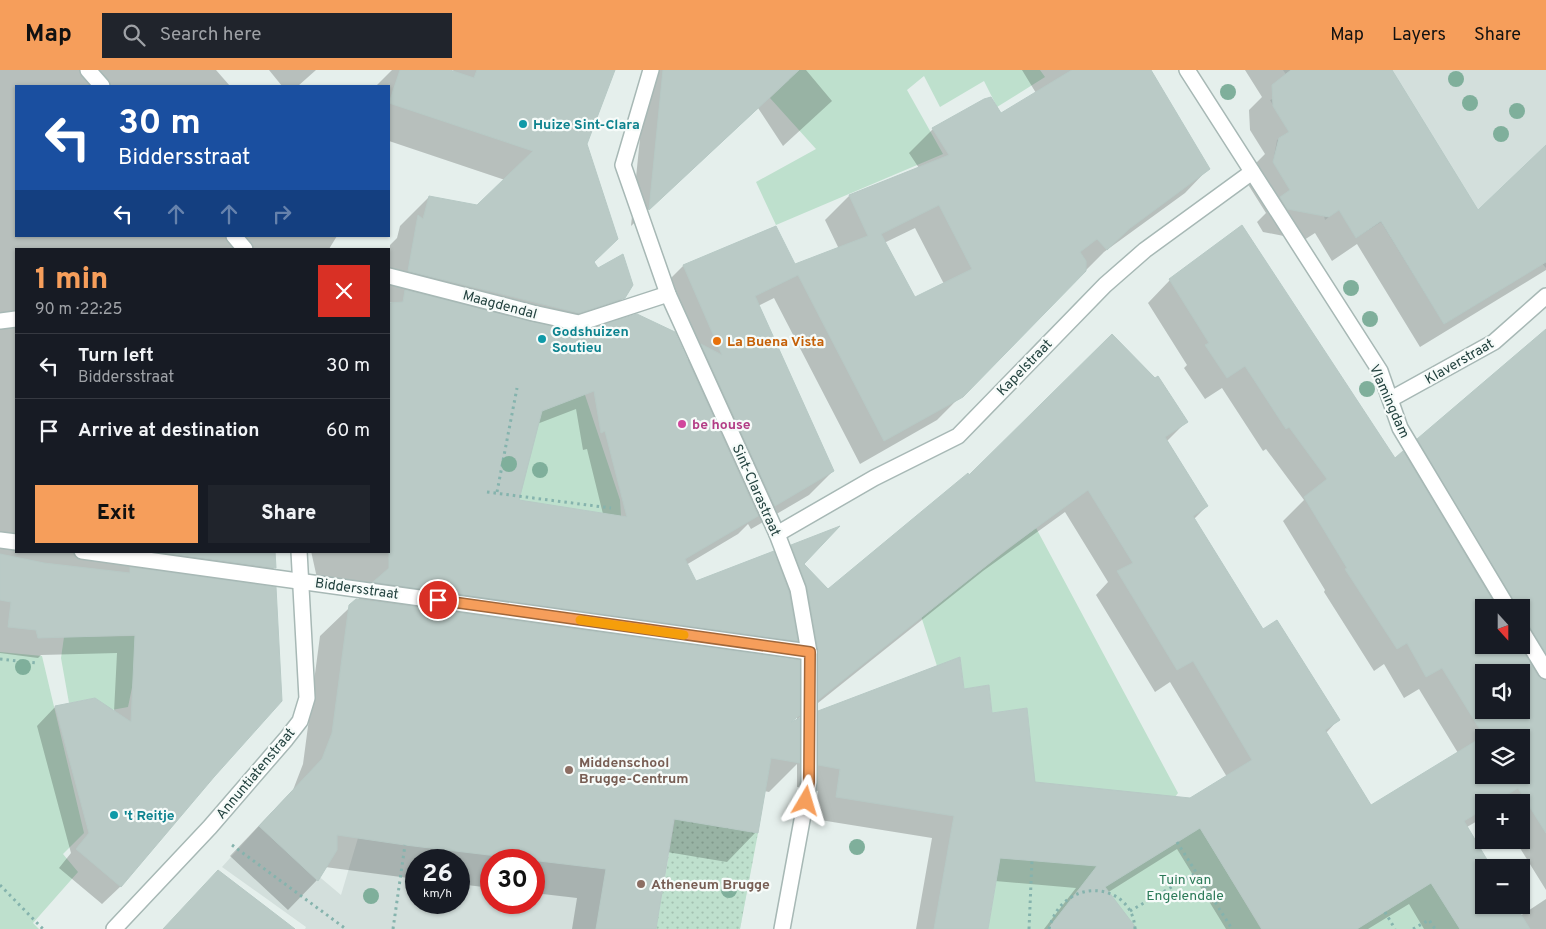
<!DOCTYPE html>
<html lang="en">
<head>
<meta charset="utf-8">
<style>
  :root { --surface:#171b24; --page:#20242c; --text:#f1f3f6; --muted:#9ea1a6; --line:#363941; --accent:#f69e5b }
  body { margin:0; font-family:Overpass,sans-serif; background:var(--page); color:var(--text); height:100vh; display:flex; flex-direction:column; font-size:19px; white-space:nowrap }
  * { box-sizing:border-box; margin:0 }
  p { font-size:16px; color:var(--muted) }
  .icon { flex:none; width:28px; height:28px; fill:none; stroke:currentColor; stroke-width:2; stroke-linecap:round; stroke-linejoin:round }
  .map { position:relative; flex:1; overflow:hidden }
  .drawer { position:absolute; left:15px; top:178px; width:375px; height:305px; display:flex; flex-direction:column; background:var(--surface); border-radius:0px; box-shadow:0 1px 4px #0004 }
  .drawer>* { flex:none }
  .hud { position:absolute; left:15px; top:15px; width:375px; height:152px; border-radius:0px; box-shadow:0 1px 4px #0004; background:#1a4fa0; color:#fff; overflow:hidden }
  .needle { width:32px; rotate:159deg }
  .buttons { position:absolute; left:1475px; top:529px; display:grid; gap:10px }
  .buttons a { display:grid; place-items:center; width:55px; height:55px; border-radius:0px; background:var(--surface); box-shadow:0 1px 4px #0004; font-size:25px }
  .speed { position:absolute; left:405px; top:779px; display:flex; gap:10px; font-size:25px; font-weight:700; text-align:center }
  .speed>* { display:grid; place-content:center; width:65px; height:65px; border-radius:50%; background:var(--surface); box-shadow:0 1px 4px #0004; line-height:1 }
  .speed small { font-size:12px; font-weight:400 }
  .speed .limit { border:8px solid #d22; background:#fff; color:#111 }
  .pin { position:absolute; display:grid; place-items:center; width:42px; height:42px; color:#fff; margin:-21px; border:2px solid #fff; border-radius:50%; box-shadow:0 1px 5px #0007 }
  .me { position:absolute; width:55px; margin:-28px; rotate:7deg; stroke-linejoin:round; filter:drop-shadow(0 0 4px #0008) }
  .turn { display:flex; align-items:center; gap:18px; height:105px; padding:0 20px; font-size:22px }
  .turn .icon { width:65px; height:65px; stroke-width:2.5 }
  .turn b { display:block; font-size:35px; line-height:42px }
  .lanes { display:flex; align-items:center; height:48px; padding:0 20px; background:#0003; justify-content:center; gap:25px; direction:ltr }
  .lanes .off { opacity:.35 }
  .round { display:grid; place-items:center; flex:none; width:52px; height:52px; border-radius:0px; background:var(--page) }
  .overview { display:flex; align-items:center; justify-content:space-between; height:85px; padding:0 20px }
  h1 { font-size:30px; font-weight:800; line-height:38px; color:var(--accent) }
  .primary-button { display:flex; gap:10px; margin-top:auto; padding:10px 20px }
  .primary-button a { flex:1; height:58px; border-radius:0px; background:var(--accent); color:#111; font-size:20px; font-weight:800; line-height:58px; text-align:center }
  .primary-button a+a { background:var(--page); color:var(--text) }
  ul { padding:0; list-style:none }
  li { display:flex; align-items:center; gap:15px; height:65px; padding:0 20px; border-top:1px solid var(--line) }
  li div { flex:1 }
  li b { display:block; font-size:19px }
  li em { font-style:normal }
  header { display:flex; align-items:center; gap:30px; box-sizing:border-box; height:70px; padding:0 25px; background:var(--accent); color:#111 }
  header strong { font-size:24px }
  nav { display:flex; gap:28px; margin-inline-start:auto; font-size:18px }
  .search { width:350px; height:45px; background:var(--page); display:flex; align-items:center; gap:12px; box-sizing:border-box; padding:0 18px; border-radius:0px; color:var(--muted); font-size:19px }
  .map>svg:first-child { display:block }
</style>
</head>
<body>
<header>
<strong>Map</strong>
<div class="search"><svg class="icon" aria-label="search" viewBox="0 0 24 24"><circle cx="10" cy="10" r="6"/><path d="M15 15l6 6"/></svg>Search here</div>
<nav><a>Map</a><a>Layers</a><a>Share</a></nav>
</header>
<div class="map">
<svg width="1546" height="859" viewBox="0 0 1546 859">
  <defs>
    <pattern id="grass-dots" width="8" height="8" patternUnits="userSpaceOnUse" patternTransform="scale(1.25)"><rect width="8" height="8" fill="#bee0cd"/><path d="M2 2h.1M6 6h.1" fill="none" stroke="#a3c1b1" stroke-width="1.8" stroke-linecap="round"/></pattern>
  </defs>
  <rect width="100%" height="100%" fill="#e5efec"/>
  <g fill="#d3dfdc" fill-rule="evenodd">
    <path d="M1283,0H1546V198L1534,185L1496,213L1500,220L1444,254L1381,152L1356,168L1339,140L1325,150L1324,146L1304,142L1273,92L1277,70L1289,62L1270,30L1275,28L1289,9Z"/>
    <path d="M771,688L740,859H305L306,857L222,797L259,756L341,825L358,768ZM416,790H459V832H416ZM491,790H534V832H491Z"/>
  </g>
  <path fill="url(#grass-dots)" d="M675,749L758,763L740,859H656Z"/>
  <g fill="#bee0cd">
    <path d="M779,0H1040L1045,7L997,37L984,11L940,37L924,6L907,20L943,84L776,155L756,112L816,79L770,28L789,10Z"/>
    <path d="M574,292L620,430L621,446L483,425L536,344Z"/>
    <path d="M1036,458L1178,723L1175,727L1014,710L1030,670L1027,638L992,643L989,615L964,619L960,587L937,596L921,546Z"/>
    <path d="M135,566L134,586L138,588L128,637L106,641L105,635L95,628L69,633L61,588L64,567Z"/>
    <path d="M0,582L42,586L84,763L63,784L78,802L33,853L39,859H0Z"/>
    <path d="M1200,758L1261,859H988L1000,788L1133,799Z"/>
    <path d="M1431,813L1460,859H1357Z"/>
  </g>
  <g fill="#0003" fill-rule="evenodd">
    <path d="M0,0H216L230,16H16V166H337L329,179H16V481H274V498L256,516L213,706L121,816L102,834L59,798L71,783L37,656L55,637L95,629L114,642L117,583L41,585L38,588L0,583Z"/>
    <path d="M269,0H316L298,16H282Z"/>
    <path d="M392,0H446L454,3L453,0H613L586,74L593,193L624,227L593,259L687,291L690,288L659,220L683,196L775,157L794,196L839,179L825,150L849,126L919,98L909,83L933,59L1001,45L1036,23L1022,0H1149L1208,99L1185,123L1104,182L937,350L860,394L774,228L758,236L833,401L809,425L751,459L748,454L738,464L686,495L695,513L776,491L792,476L802,494L828,521L969,407L1186,352L1167,371L1207,436L1194,449L1262,561L1338,650L1326,663L1371,736L1458,683L1419,619L1404,628L1384,594L1374,601L1324,522L1325,520L1283,451L1304,430L1266,379L1263,381L1222,318L1205,329L1184,298L1187,295L1148,233L1170,210L1242,156L1395,389L1546,261V820L1515,770H1521V732H1484V747L1467,757L1484,798V835H1514L1520,846L1546,829V859H1424L1409,834L1368,859H1226L1177,779L1107,823L1129,859H1044L1076,818L995,811L987,859H916L932,768L814,749L818,721L797,717V694L769,722L764,721L756,762L727,792L667,782L654,859H572L577,828L534,823V790H491V818L459,814V790H416V809L325,797L317,810L288,840L230,786L293,720L303,694L320,566L370,518L317,508L311,481H389V234L393,233L389,232L390,175L397,168L400,156L429,127L477,137L505,110L389,71V16H376ZM915,158L944,214L915,228L884,173ZM576,339L583,380L587,379L603,444L517,431L537,354ZM1065,442L1108,512L1096,525L1155,622L1170,612L1227,707L1190,730L1033,714L991,644L963,620L819,642L798,663V649L983,501ZM1484,538H1521V575H1484ZM791,575L794,591L778,588ZM1484,602H1521V640H1484ZM797,646V651L789,654ZM1484,668H1521V705H1484Z"/>
    <path d="M647,0H806L832,31L783,76L758,38L631,156Z"/>
    <path d="M1245,0H1391L1478,142L1546,77V200L1420,277L1357,174L1332,191L1315,163L1304,170L1263,162L1257,152L1266,143L1249,116L1256,93L1265,84L1250,60L1249,40L1262,27Z"/>
  </g>
  <g fill="#bacac6" stroke="#b7c9c5" fill-rule="evenodd">
    <path d="M400,0H450L474,8L477,0H615L587,74L618,169L594,192L598,198L623,184L633,215L625,228L579,243L408,201L418,145L423,149L429,126L477,135L533,81L389,33Z"/>
    <path d="M663,0H799L649,140Z"/>
    <path d="M1072,0H1151L1210,99L1129,159L1107,180L1097,169L1080,182L1086,191V201L963,327L884,371L798,205L755,226L834,401L775,436L701,274L722,285L683,195L776,156L795,194L868,166L849,125L949,85L932,58L984,29L991,27L1001,43ZM939,135L972,199L915,227L881,164Z"/>
    <path d="M1291,0H1392L1478,140L1546,75V192L1444,254L1381,151L1356,168L1339,140L1329,147L1287,139L1280,127L1290,120L1273,92L1279,68L1289,62L1273,36L1272,15Z"/>
    <path d="M1242,155L1395,388L1403,381L1497,538H1484V575H1519L1538,606L1546,610V763L1518,718L1495,732H1484V739L1464,751L1492,798H1484V835H1515L1530,859H1460L1431,813L1357,859H1262L1200,758L1105,817L1137,859H1048L1097,796L1000,788L988,859H934L954,746L836,727L840,699L818,695V641L960,587L964,619L989,615L992,643L1027,638L1035,712L1190,728L1252,690L1193,591L1177,600L1117,501L1133,493L1088,420L1007,479L818,630V580L807,517L791,475L840,456L804,494L828,519L968,403L969,405L1112,264L1155,308L1158,306L1188,352L1165,367L1208,436L1193,446L1263,559L1277,550L1340,650L1325,660L1371,735L1484,666L1442,598L1426,607L1407,573L1397,579L1345,499L1347,498L1304,427L1327,409L1289,357L1286,359L1245,296L1227,308L1205,275L1209,273L1169,209ZM1484,602H1521V640H1484ZM1484,668H1521V705H1484Z"/>
    <path d="M405,220L577,262L637,244L675,262L758,446L685,489L696,511L774,481L789,522L798,571L373,512L389,498V233L403,232ZM594,321L601,363L605,361L627,447L519,430L542,341Z"/>
    <path d="M1546,259V583L1529,555L1521,551V538H1517L1417,369Z"/>
    <path d="M152,481H275L276,498Z"/>
    <path d="M0,484L44,493L130,503V497L276,517L282,631L214,707L121,817L76,779L89,763L55,636L95,628L131,652L135,565L38,568L36,560L8,557L11,532L0,530Z"/>
    <path d="M356,529L800,590V645L791,652L800,648V693L771,688L758,763L674,749L656,859H596L606,799L405,775L337,765V780L318,811L259,756L322,689L332,663L349,535Z"/>
    <path d="M218,800L295,859H163Z"/>
  </g>
  <g fill="none" stroke-linecap="round" stroke-linejoin="round">
    <defs>
      <g id="minor">
        <path d="M88,0L102,16"/>
        <path d="M651,0L623,95L668,224L777,464L798,519L809,582V712L782,859"/>
        <path d="M1187,0L1380,301L1400,358L1508,538"/>
        <path d="M234,166L245,179"/>
        <path d="M389,206L533,243L579,253L668,224"/>
        <path d="M0,251L16,249"/>
        <path d="M1391,329L1494,272L1546,226"/>
        <path d="M777,464L874,408L958,366L1105,215L1145,180L1252,102"/>
        <path d="M0,470L16,472"/>
        <path d="M82,481L809,582"/>
        <path d="M1521,560L1546,601"/>
        <path d="M114,859L210,757L286,669L300,651L307,628L299,481"/>
      </g>
    </defs>
    <use href="#minor" stroke="#a7b8b5" stroke-width="18"/>
    <g stroke="#85b3ad" stroke-width="3" stroke-dasharray="2.5 4" stroke-linecap="butt">
      <path d="M487,422L611,438"/>
      <path d="M497,422L517,318"/>
      <path d="M0,589L37,593"/>
      <path d="M1177,772L1232,859"/>
      <path d="M232,775L346,859"/>
      <path d="M0,815L43,859"/>
      <path d="M1071,826L1074,830"/>
      <path d="M1130,841L1196,803"/>
      <path d="M1385,842L1395,859"/>
      <path d="M393,859L405,775"/>
      <path d="M1029,859L1032,790"/>
      <path d="M1049,859C1063,804 1133,812 1135,859"/>
      <path d="M1413,859L1429,850L1435,859"/>
    </g>
    <use href="#minor" stroke="#fff" stroke-width="15"/>
  </g>
  <g fill="#7faf9b">
    <circle cx="1456" cy="9" r="8"/>
    <circle cx="1228" cy="22" r="8"/>
    <circle cx="1470" cy="33" r="8"/>
    <circle cx="1517" cy="41" r="8"/>
    <circle cx="1501" cy="64" r="8"/>
    <circle cx="1351" cy="218" r="8"/>
    <circle cx="1370" cy="249" r="8"/>
    <circle cx="1367" cy="319" r="8"/>
    <circle cx="509" cy="394" r="8"/>
    <circle cx="540" cy="400" r="8"/>
    <circle cx="23" cy="597" r="8"/>
    <circle cx="857" cy="777" r="8"/>
    <circle cx="729" cy="820" r="8"/>
    <circle cx="371" cy="826" r="8"/>
  </g>
  <g fill="none" stroke-linecap="round" stroke-linejoin="round">
    <defs>
      <path id="route" d="M438,530L810,582L809,712L806,731"/>
    </defs>
    <use href="#route" stroke="#a0673b" stroke-width="12"/>
    <use href="#route" stroke="#f69e5b" stroke-width="9"/>
    <path stroke="#f59e0b" stroke-width="9" d="M580,550L684,565"/>
  </g>
  <g fill="#0f9aa8" stroke="#f6fbf9" stroke-width="2">
    <circle cx="523" cy="54" r="5"/>
    <circle cx="542" cy="269" r="5"/>
    <circle cx="114" cy="745" r="5"/>
  </g>
  <circle fill="#e8710a" stroke="#f6fbf9" stroke-width="2" cx="717" cy="271" r="5"/>
  <circle fill="#d1479c" stroke="#f6fbf9" stroke-width="2" cx="682" cy="354" r="5"/>
  <g fill="#8d6e63" stroke="#f6fbf9" stroke-width="2">
    <circle cx="569" cy="700" r="5"/>
    <circle cx="641" cy="814" r="5"/>
  </g>
  <g text-anchor="middle" stroke-width="4.5" stroke-linejoin="round" paint-order="stroke">
    <g font-size="14" font-weight="bold" fill="#0d838f" stroke="#f6fbf9" text-anchor="start">
      <text x="533" y="59">Huize Sint-Clara</text>
      <text x="552" y="266">Godshuizen<tspan x="552" dy="16">Soutieu</tspan></text>
      <text x="124" y="750">'t Reitje</text>
    </g>
    <g font-size="14" fill="#23423f" stroke="#f6fbf9">
      <text transform="translate(500 234) rotate(15)" y="5">Maagdendal</text>
      <text transform="translate(1459 291) rotate(-30)" y="5">Klaverstraat</text>
      <text transform="translate(1024 297) rotate(-46)" y="5">Kapelstraat</text>
      <text transform="translate(1390 331) rotate(66)" y="5">Vlamingdam</text>
      <text transform="translate(757 420) rotate(66)" y="5">Sint-Clarastraat</text>
      <text transform="translate(357 518) rotate(8)" y="5">Biddersstraat</text>
      <text transform="translate(255 703) rotate(-50)" y="5">Annuntiatenstraat</text>
    </g>
    <g font-size="14" font-weight="bold" fill="#c56008" stroke="#f6fbf9" text-anchor="start">
      <text x="727" y="276">La Buena Vista</text>
    </g>
    <g font-size="14" font-weight="bold" fill="#b23c85" stroke="#f6fbf9" text-anchor="start">
      <text x="692" y="359">be house</text>
    </g>
    <g font-size="14" font-weight="bold" fill="#785e54" stroke="#f6fbf9" text-anchor="start">
      <text x="579" y="697">Middenschool<tspan x="579" dy="16">Brugge-Centrum</tspan></text>
      <text x="651" y="819">Atheneum Brugge</text>
    </g>
    <g font-size="14" fill="#2b7a58" stroke="#f6fbf9">
      <text x="1185" y="814">Tuin van<tspan x="1185" dy="16">Engelendale</tspan></text>
    </g>
  </g>
</svg>
<div class="buttons">
<a><svg class="needle" viewBox="-14 -14 28 28"><path d="M0-13l5 13h-10z" fill="#e53935"/><path d="M0 13l5-13h-10z" fill="#9ea1a6"/></svg></a>
<a><svg class="icon" aria-label="sound" viewBox="0 0 24 24"><path d="M4 9h4l5-4v14l-5-4H4zM17 9q2 3 0 6"/></svg></a>
<a><svg class="icon" aria-label="layers" viewBox="0 0 24 24"><path d="M12 4l9 5-9 5-9-5zM3 14l9 5 9-5"/></svg></a>
<a>+</a>
<a>−</a>
</div>
<div class="speed"><div>26<small>km/h</small></div><div class="limit">30</div></div>
<div class="pin" style="left:438px;top:530px;background:#d93025"><svg class="icon" aria-label="arrive" viewBox="0 0 24 24"><path d="M6 21V4h12l-3 4 3 4H6"/></svg></div>
<svg class="me" style="left:806px;top:731px" viewBox="-20 -20 40 40"><path d="M0-17L14 15 0 8-14 15z" fill="#f69e5b" stroke="#fff" stroke-width="4"/></svg>
<div class="hud">
<div class="turn"><svg class="icon" aria-label="left" viewBox="0 0 24 24"><path d="M17 20v-9H6M10 6l-5 5 5 5"/></svg><div><b>30 m</b>Biddersstraat</div></div>
<div class="lanes"><svg class="icon" aria-label="left" viewBox="0 0 24 24"><path d="M17 20v-9H6M10 6l-5 5 5 5"/></svg><svg class="icon off" aria-label="ahead" viewBox="0 0 24 24"><path d="M12 20V5M6 11l6-6 6 6"/></svg><svg class="icon off" aria-label="ahead" viewBox="0 0 24 24"><path d="M12 20V5M6 11l6-6 6 6"/></svg><svg class="icon off" aria-label="right" viewBox="0 0 24 24"><path d="M7 20v-9h11M14 6l5 5-5 5"/></svg></div>
</div>
<section class="drawer">
<div class="overview"><div><h1>1 min</h1><p>90 m · 22:25</p></div><a class="round" style="background:#d93025;color:#fff"><svg class="icon" aria-label="close" viewBox="0 0 24 24"><path d="M6 6l12 12M18 6L6 18"/></svg></a></div>
<ul>
<li><svg class="icon" aria-label="left" viewBox="0 0 24 24"><path d="M17 20v-9H6M10 6l-5 5 5 5"/></svg><div><b>Turn left</b><p>Biddersstraat</p></div><em>30 m</em></li>
<li><svg class="icon" aria-label="arrive" viewBox="0 0 24 24"><path d="M6 21V4h12l-3 4 3 4H6"/></svg><div><b>Arrive at destination</b></div><em>60 m</em></li>
</ul>
<div class="primary-button"><a>Exit</a><a>Share</a></div>
</section>
</div>
</body>
</html>
